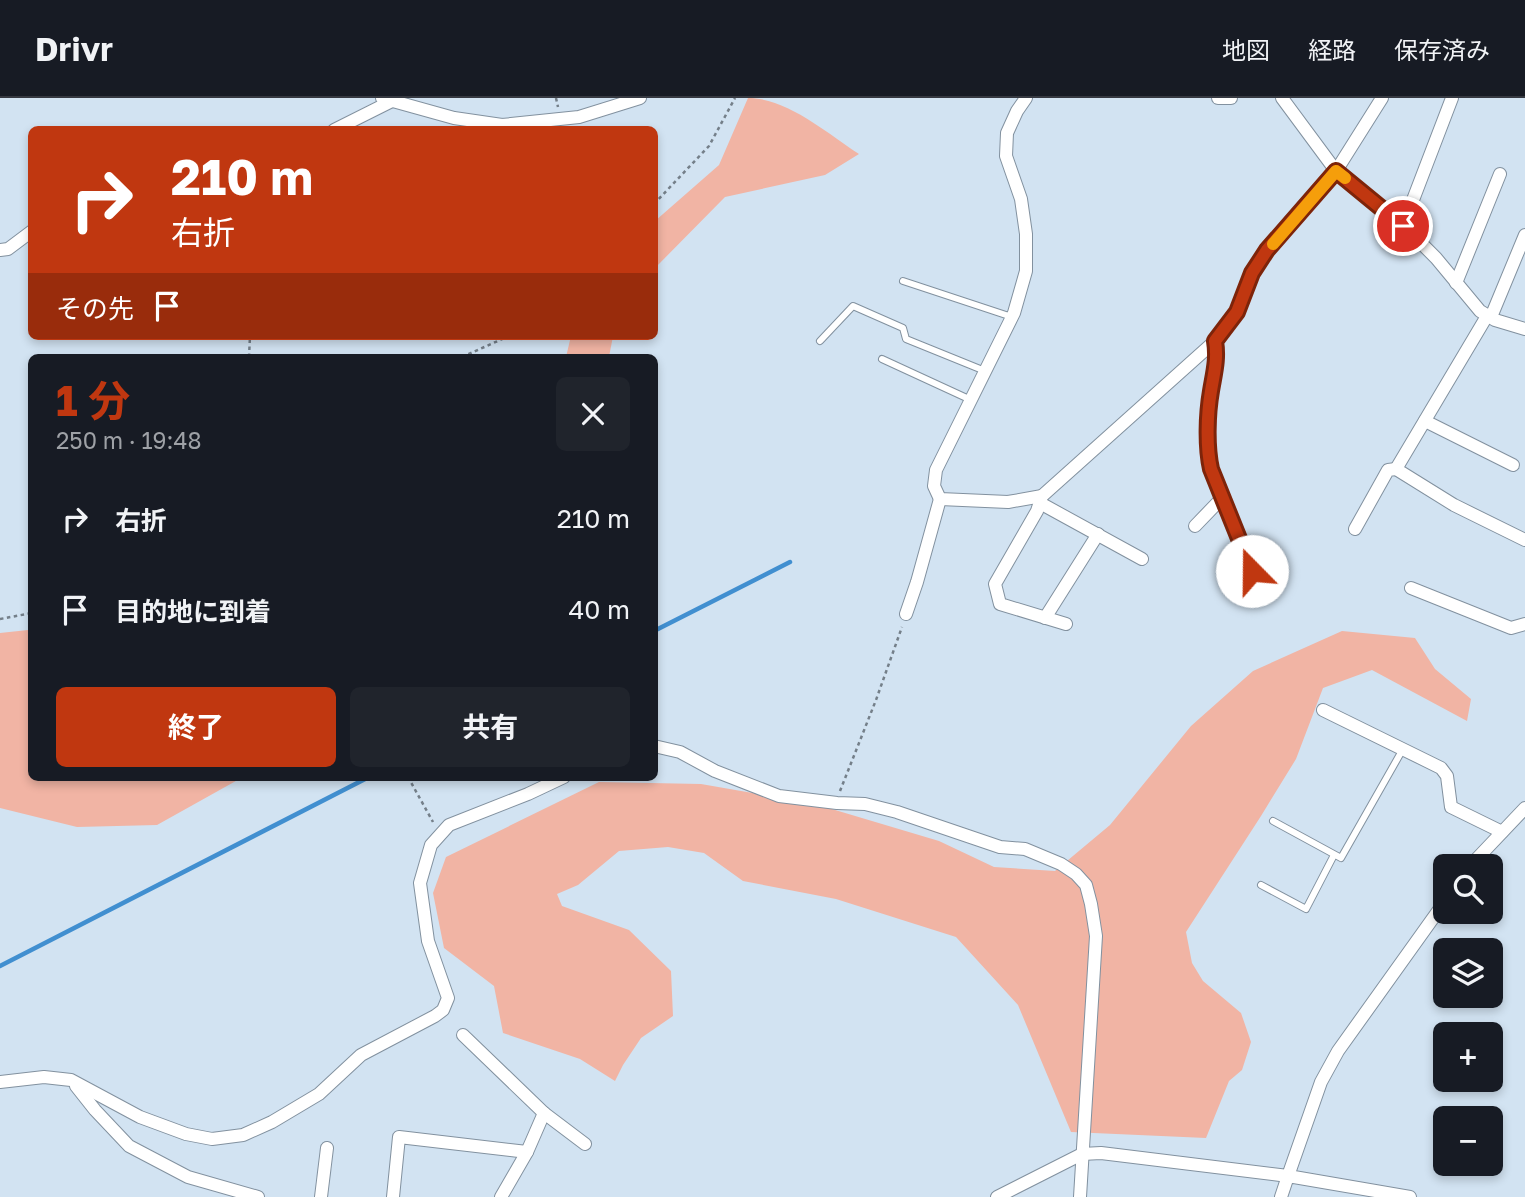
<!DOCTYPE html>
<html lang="ja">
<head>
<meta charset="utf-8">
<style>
  :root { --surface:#171b24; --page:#20242c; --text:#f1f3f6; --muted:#9ea1a6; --line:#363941; --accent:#c03710 }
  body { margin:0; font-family:"Golos Text","Noto Sans JP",sans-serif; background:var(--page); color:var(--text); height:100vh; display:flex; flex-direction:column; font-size:26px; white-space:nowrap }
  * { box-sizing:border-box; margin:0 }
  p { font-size:23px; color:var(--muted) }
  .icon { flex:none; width:38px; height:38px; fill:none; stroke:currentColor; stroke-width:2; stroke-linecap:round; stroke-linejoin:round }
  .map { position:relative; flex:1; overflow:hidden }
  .drawer { position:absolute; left:28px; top:256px; width:630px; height:427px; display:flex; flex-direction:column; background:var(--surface); border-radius:10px; box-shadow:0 4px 10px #0003 }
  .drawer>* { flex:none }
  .banner { position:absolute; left:28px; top:28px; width:630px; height:214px; border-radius:10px; box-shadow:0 4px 10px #0003; background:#c03710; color:#fff; overflow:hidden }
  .controls { position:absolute; left:1433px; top:756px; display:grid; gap:14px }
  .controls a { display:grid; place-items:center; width:70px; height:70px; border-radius:10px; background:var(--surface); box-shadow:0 4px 10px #0003; font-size:35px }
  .pin { position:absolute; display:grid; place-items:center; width:60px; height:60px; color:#fff; margin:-30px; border:4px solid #fff; border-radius:50%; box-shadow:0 2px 7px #0007 }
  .me { position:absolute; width:77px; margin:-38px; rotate:338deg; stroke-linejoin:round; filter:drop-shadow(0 0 5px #0008) }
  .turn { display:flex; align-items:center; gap:24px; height:147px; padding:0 28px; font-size:32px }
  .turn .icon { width:91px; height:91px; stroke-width:2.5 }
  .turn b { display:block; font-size:49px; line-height:60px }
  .then { display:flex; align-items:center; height:66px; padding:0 28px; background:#0003; gap:14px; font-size:26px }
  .round { display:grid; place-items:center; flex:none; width:74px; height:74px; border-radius:10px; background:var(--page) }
  .summary { display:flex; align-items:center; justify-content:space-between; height:119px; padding:0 28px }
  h1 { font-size:42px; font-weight:700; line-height:52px; color:var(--accent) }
  .action { display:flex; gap:14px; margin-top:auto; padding:14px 28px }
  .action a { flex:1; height:80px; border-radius:10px; background:var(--accent); color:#fff; font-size:28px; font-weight:700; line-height:80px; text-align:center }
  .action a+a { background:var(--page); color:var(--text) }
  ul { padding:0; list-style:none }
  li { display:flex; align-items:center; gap:21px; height:91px; padding:0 28px }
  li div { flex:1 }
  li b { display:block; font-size:26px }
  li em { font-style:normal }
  header { display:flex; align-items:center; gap:42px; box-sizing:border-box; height:98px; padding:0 35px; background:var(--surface); border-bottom:2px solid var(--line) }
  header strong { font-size:33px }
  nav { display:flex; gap:38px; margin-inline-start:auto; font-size:24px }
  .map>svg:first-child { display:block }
</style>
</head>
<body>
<header>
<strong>Drivr</strong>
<nav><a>地図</a><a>経路</a><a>保存済み</a></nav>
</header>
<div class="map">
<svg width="1525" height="1099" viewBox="0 0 1525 1099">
  <rect width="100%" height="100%" fill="#d2e3f2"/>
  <g fill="#f1b4a4">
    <path d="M748,0C787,0 827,35 859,56L825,77L725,99L655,170V123L719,67Z"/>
    <path d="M571,238H613L609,259H566Z"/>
    <path d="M28,532L32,535V679H243L157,727L77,729L0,710V535Z"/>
    <path d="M1342,533L1415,540L1435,571L1471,601L1467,623L1372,572L1323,590L1296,661L1261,718L1186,834L1192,865L1203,883L1241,915L1251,944L1242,972L1229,983L1206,1040L1071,1034L1018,907L956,839L836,801L743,783L704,755L668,749L619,753L578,787L557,796L562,808L629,832L671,873L673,918L641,940L623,967L615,983L580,961L503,935L494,888L444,850L433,795L446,759L599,684L701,686L815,706L939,743L994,769L1055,773L1110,727L1191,628L1253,573Z"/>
  </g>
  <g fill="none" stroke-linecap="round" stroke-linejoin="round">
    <g stroke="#418fd0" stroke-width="4.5">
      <path d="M654,533L790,464"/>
      <path d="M0,868L369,679"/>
    </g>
    <defs>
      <g id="lane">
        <path d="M903,183L1012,219"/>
        <path d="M820,243L853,208L903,230L906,241L985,273"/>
        <path d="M882,261L971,302"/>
        <path d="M1273,723L1341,760L1403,651"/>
        <path d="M1261,787L1306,811L1334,757"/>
      </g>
      <g id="street">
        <path d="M382,0L454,20L502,27L579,19L640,0"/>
        <path d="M1026,0L1017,13L1007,35L1006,58L1021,101L1026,136V173L1014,215L936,372L934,388L940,401L1008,404L1042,398"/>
        <path d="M1218,0H1231"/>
        <path d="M1282,0L1336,73L1410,134L1436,160L1480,213L1495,222L1525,231"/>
        <path d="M334,32L392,3V0"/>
        <path d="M1403,128L1452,0"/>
        <path d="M0,152L8,151L32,133"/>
        <path d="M1456,185L1500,76"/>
        <path d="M1487,218L1396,371L1454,407L1525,442"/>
        <path d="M1491,219L1525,137"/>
        <path d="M1215,243C1218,261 1214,275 1211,293C1207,316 1206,349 1211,371L1252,473"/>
        <path d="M1425,323L1513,367"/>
        <path d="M1040,405L1142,461"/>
        <path d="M1195,428L1222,400"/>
        <path d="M1355,431L1388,372L1396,371"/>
        <path d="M1411,490L1511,530L1525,526"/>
        <path d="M906,516L917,484L940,401"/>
        <path d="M1045,520L1098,436"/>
        <path d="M1066,526L1000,506L995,486L1037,413L1042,398L1215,243L1237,214L1252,175L1267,152L1336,73L1382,0"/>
        <path d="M1323,612L1441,670L1447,678L1451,709L1502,734"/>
        <path d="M654,648L680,654L715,673L779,698L837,705L865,706L897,714L1000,749L1025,751L1061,766L1076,776L1086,787L1091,806L1096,838L1080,1099"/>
        <path d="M1470,768L1525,710"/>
        <path d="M463,937L544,1015L585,1046"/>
        <path d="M0,984L44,979L71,982L140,1019L186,1036L212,1041L243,1037L272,1024L319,996L361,957L435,918L443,912L448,900L428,843L420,785L431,747L449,727L528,696L564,679"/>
        <path d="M76,988L95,1012L129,1048L188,1079L258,1099"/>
        <path d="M321,1099L327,1050"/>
        <path d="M393,1099L399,1039L527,1054"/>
        <path d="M501,1099L527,1054L544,1015"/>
        <path d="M997,1099L1082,1056L1101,1055L1288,1078L1321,984L1338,953L1446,802"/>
        <path d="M1281,1099L1288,1078L1410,1099"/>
      </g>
    </defs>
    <use href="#lane" stroke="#82919f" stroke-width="8"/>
    <use href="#street" stroke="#82919f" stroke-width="14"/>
    <g stroke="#747f89" stroke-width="2.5" stroke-dasharray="3.5 3.5" stroke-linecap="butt">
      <path d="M556,0L558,9"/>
      <path d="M654,106L709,48L735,0"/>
      <path d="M249,259L250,238"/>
      <path d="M462,259L509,238"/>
      <path d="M0,521L32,515"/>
      <path d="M408,679L433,724"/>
      <path d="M840,693L876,602L902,529"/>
    </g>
    <use href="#lane" stroke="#fff" stroke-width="6"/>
    <use href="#street" stroke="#fff" stroke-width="12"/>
  </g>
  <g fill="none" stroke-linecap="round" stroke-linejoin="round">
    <defs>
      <path id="route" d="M1252,473L1211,371C1206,349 1207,316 1211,293C1214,275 1218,261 1215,243L1237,214L1252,175L1267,152L1336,73L1403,128"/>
    </defs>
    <use href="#route" stroke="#7d240a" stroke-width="18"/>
    <use href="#route" stroke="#c03710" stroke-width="12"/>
    <path stroke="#f59e0b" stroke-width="12" d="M1273,146L1336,73L1345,80"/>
  </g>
</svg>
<div class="controls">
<a><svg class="icon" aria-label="search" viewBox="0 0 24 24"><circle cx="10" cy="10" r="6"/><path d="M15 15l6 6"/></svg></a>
<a><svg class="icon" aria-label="layers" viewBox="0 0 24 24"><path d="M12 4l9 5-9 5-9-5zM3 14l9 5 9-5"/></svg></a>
<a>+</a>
<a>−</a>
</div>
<div class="pin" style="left:1403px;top:128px;background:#d93025"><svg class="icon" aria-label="arrive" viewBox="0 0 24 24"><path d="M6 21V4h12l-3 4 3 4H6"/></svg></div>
<svg class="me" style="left:1252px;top:473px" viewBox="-20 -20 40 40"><circle r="19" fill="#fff"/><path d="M0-13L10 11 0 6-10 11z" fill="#c03710"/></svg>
<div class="banner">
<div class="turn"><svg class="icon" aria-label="right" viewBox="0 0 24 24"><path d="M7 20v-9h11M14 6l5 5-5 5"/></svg><div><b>210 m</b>右折</div></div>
<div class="then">その先<svg class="icon" aria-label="arrive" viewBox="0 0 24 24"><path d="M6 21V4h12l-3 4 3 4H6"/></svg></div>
</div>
<section class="drawer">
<div class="summary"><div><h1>1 分</h1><p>250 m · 19:48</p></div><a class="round"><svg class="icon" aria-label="close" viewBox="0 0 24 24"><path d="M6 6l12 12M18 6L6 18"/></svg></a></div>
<ul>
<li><svg class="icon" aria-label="right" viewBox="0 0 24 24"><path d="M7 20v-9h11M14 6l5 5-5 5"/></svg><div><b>右折</b></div><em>210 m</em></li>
<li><svg class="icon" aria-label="arrive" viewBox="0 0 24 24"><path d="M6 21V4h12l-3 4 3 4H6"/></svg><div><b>目的地に到着</b></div><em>40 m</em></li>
</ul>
<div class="action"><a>終了</a><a>共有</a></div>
</section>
</div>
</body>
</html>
